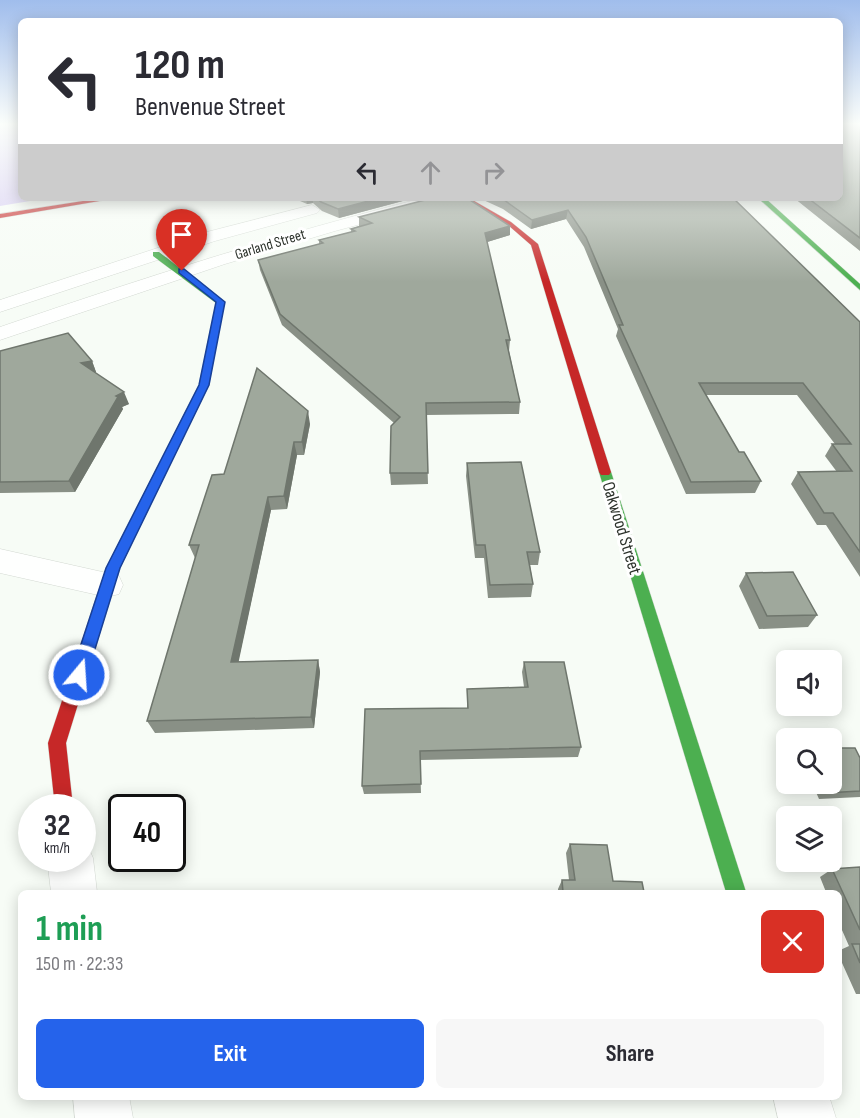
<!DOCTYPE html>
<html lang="en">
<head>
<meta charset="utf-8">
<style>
  :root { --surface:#fff; --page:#f7f7f7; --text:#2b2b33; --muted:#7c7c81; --accent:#2563eb }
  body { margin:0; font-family:"Sofia Sans Condensed",sans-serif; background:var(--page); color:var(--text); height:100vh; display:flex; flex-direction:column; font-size:22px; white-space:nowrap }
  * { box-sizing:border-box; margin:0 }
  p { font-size:20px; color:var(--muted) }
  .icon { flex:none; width:33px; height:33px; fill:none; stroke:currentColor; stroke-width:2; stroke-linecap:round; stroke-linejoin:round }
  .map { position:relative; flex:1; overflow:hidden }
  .side { position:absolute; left:18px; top:890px; width:824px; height:210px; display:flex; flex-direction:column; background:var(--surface); border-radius:9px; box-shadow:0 3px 15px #0003 }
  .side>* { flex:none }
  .hud { position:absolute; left:18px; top:18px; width:825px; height:183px; border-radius:9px; box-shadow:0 3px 15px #0003; background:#fff; color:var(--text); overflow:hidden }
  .tools { position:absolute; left:776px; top:650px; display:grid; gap:12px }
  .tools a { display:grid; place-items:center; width:66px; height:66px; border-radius:9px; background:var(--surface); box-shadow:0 3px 15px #0003; font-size:30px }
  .speed { position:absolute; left:18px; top:794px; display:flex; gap:12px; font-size:30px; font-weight:700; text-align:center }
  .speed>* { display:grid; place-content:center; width:78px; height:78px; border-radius:50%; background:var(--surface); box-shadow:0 3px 15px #0003; line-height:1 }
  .speed small { font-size:15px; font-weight:400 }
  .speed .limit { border:3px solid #111; border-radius:9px; background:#fff; color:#111 }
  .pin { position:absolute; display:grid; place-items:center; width:51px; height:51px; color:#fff; margin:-62px -26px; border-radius:50% 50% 50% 0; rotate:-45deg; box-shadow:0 0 6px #0007 }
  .pin .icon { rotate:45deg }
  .me { position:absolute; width:66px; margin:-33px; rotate:18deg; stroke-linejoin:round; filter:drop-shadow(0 0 4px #0008) }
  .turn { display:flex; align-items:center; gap:21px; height:126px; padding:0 18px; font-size:27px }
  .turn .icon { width:78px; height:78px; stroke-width:2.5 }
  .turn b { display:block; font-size:42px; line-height:51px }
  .lanes { display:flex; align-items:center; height:57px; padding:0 18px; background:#0003; justify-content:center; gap:30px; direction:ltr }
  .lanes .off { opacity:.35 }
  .round { display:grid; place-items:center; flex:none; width:63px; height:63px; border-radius:9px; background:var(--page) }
  .overview { display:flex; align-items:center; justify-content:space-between; height:102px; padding:0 18px }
  h1 { font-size:36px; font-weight:700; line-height:45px; color:#1e9e55 }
  .primary-button { display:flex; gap:12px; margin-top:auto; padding:12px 18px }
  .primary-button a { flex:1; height:69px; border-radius:9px; background:var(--accent); color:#fff; font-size:24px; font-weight:700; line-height:69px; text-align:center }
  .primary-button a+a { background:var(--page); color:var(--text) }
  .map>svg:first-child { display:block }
</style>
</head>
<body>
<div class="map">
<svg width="860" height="1118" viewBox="0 0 860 1118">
  <rect width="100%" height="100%" fill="#f7fcf6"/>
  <path fill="#d5caf2" d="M0,125H21V198H48L0,206Z"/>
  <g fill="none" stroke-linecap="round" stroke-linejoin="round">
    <defs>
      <g id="street">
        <path d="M423,198H448L446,201L335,231L225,264L0,340V327C140,279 280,234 423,198Z"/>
        <path d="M312,205L320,210L317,213L215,241L0,312V300L203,233Z"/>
        <path d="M0,549L107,573L119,576L123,585L119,594L107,597L0,573Z"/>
        <path d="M82,840L86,842L93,858L97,892H51L47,858H82Z"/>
        <path d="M73,1096H129L133,1118H75Z"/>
        <path d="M773,1096H829L836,1118H778Z"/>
      </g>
      <g id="fast">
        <path d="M758,198H765L860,284V290Z"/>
        <path d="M153,252H159L224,302L209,385L188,427L183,430L178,427L199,385L216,303L153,256Z"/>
        <path d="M605,468L611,472L746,892H726L599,472Z"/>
      </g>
      <g id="jam">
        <path d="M102,198H117L0,218V214Z"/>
        <path d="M461,198H469L511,222L538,244L611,472L609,475H601L599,472L531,245L507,224Z"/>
        <path d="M183,424L188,427L120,568L66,743L73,807H55L48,743L106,568L178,427Z"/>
      </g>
    </defs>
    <use href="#street" stroke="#d3d9d2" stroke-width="1"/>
    <use href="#fast" stroke="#d3d9d2" stroke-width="1"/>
    <use href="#jam" stroke="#d3d9d2" stroke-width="1"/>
    <use href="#street" fill="#fefffe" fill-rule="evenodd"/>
    <use href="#fast" fill="#4caf50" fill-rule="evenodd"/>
    <use href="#jam" fill="#c62828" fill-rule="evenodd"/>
  </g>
  <g fill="#899086">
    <path d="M860,125V251L794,198H840Z"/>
    <path d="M293,198H414L339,218L322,211L313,203L307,204Z"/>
    <path d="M479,198H733L860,322V577L826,525H817L791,484L798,472H837L825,456L832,444H835L797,395H706L739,452L761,481L755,493L686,494L616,336L618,329L584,247L566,219L531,229L503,209Z"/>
    <path d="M359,217L510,226V235L487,242L510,340L509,351L520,402L519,414L426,415L428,484L391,485L390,473L394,423L282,325L260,270L258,260L319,244V240L351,232V229L359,226Z"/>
    <path d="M0,351L92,361L96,372H94L129,404L122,407L123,409L75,492L0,493Z"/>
    <path d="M310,424L304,455H297L287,509L271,510L238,662L318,660L320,672L314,728L155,733L147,721L195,558L189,545L224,474Z"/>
    <path d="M467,463L540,552L538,565H530L533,584L531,597L488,598L484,558H475L466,476Z"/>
    <path d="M746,573L817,615L808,627L759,629L739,586Z"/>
    <path d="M524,662L581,747L578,757L420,760L421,793L364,794L362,786L467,708V689L524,687L522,672Z"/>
    <path d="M860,758V797L819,799L812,783H831Z"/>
    <path d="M570,844L613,881L644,892H558V889L562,880H569L566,853Z"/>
    <path d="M860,867V994H856L838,954V951L849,946L838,921V892H826L820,877L832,869Z"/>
  </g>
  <g fill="#6f766d">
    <path d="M306,198H313V203L307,204Z"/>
    <path d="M380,198H414L339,218L338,209Z"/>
    <path d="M568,210L566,219L531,229L532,220Z"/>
    <path d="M510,226V235L484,243L485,233Z"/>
    <path d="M92,361L96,372L86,374L81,363Z"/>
    <path d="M124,392L129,404L122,407L123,409L75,492L69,481L116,396Z"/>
    <path d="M308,411L310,424L304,455L302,442Z"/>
    <path d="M294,442L297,455L287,509L284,496Z"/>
    <path d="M268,497L271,510L236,674L231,662Z"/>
    <path d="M318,660L320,672L314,728L311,717Z"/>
  </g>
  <g fill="#9fa89c" stroke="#6f766d" stroke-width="1.5">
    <path d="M840,125H860V238L808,198H840Z"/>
    <path d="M317,198H380L338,209L321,202Z"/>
    <path d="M433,198H467L510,226L485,233L510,340H506L520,402L426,403L428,473H390L391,426L400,417L280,314L258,260L323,243L319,240L355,231L351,229L372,223L359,217Z"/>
    <path d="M499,198H733L860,322V552L833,513H824L798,472L852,471L832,444H851L803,383H699L739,452H744L761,481L691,482L619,325H623L586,237L568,210L532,220L504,200Z"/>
    <path d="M68,333L92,361L81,363L124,392L116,396L118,397L69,481L0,482V351Z"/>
    <path d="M257,368L308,411L302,442H294L284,496L268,497L231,662L318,660L311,717L147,721L199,545H189L212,475L224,474Z"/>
    <path d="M521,462L540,552H527L533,584L490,585L485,545H476L467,463Z"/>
    <path d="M793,572L817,615L767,616L746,573Z"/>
    <path d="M524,662H564L581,747L420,751L421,784L362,786L365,709L468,708L467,689L528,687Z"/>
    <path d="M831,748H855L860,758V791L825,793L820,783H831Z"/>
    <path d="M570,844L607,845L613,881L642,882L644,892H563L562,880H575Z"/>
    <path d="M860,867V930L832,869Z"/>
    <path d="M852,944H860V963Z"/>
  </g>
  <linearGradient id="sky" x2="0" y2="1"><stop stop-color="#a0bdec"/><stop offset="0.44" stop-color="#fbfefb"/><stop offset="1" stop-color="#fbfefb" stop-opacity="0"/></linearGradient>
  <rect width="860" height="282" fill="url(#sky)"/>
  <path fill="#2563eb" stroke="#184099" stroke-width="1.5" d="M179,269H184L225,302L209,385L120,568L87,675L84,680L79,682L73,680L71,675L106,568L199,385L216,302L179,273Z"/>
  <g text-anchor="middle" stroke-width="6" stroke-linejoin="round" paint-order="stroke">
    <g font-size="15" fill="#2c322b" stroke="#fff">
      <text transform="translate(270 244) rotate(-17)" y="5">Garland Street</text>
    </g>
    <g font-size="18" fill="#2c322b" stroke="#fff">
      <text transform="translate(622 528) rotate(73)" y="6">Oakwood Street</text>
    </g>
  </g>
</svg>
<div class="tools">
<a><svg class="icon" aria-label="sound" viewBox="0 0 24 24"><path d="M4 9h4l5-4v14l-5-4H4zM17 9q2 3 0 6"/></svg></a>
<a><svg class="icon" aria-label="search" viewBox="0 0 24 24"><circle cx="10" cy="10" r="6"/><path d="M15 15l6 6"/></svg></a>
<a><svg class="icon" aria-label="layers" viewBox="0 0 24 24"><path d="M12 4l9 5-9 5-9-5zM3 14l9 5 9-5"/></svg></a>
</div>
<div class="speed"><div>32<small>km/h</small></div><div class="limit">40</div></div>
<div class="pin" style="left:182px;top:271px;background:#d93025"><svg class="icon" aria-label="arrive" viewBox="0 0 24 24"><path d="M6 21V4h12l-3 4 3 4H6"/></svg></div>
<svg class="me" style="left:79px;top:675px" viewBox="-20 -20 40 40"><circle r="17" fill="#2563eb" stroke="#fff" stroke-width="3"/><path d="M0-11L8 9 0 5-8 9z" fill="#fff"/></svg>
<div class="hud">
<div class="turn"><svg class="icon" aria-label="left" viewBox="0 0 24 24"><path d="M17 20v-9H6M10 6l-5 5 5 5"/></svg><div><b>120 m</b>Benvenue Street</div></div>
<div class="lanes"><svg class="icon" aria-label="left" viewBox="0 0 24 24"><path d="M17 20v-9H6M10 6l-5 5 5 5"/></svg><svg class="icon off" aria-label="ahead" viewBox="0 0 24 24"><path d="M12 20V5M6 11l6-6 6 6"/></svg><svg class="icon off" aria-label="right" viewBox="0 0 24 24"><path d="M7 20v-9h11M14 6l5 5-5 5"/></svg></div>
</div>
<section class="side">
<div class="overview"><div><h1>1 min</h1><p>150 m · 22:33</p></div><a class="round" style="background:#d93025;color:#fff"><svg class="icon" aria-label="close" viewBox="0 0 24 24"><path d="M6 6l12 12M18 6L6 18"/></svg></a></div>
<div class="primary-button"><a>Exit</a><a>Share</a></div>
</section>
</div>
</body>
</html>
